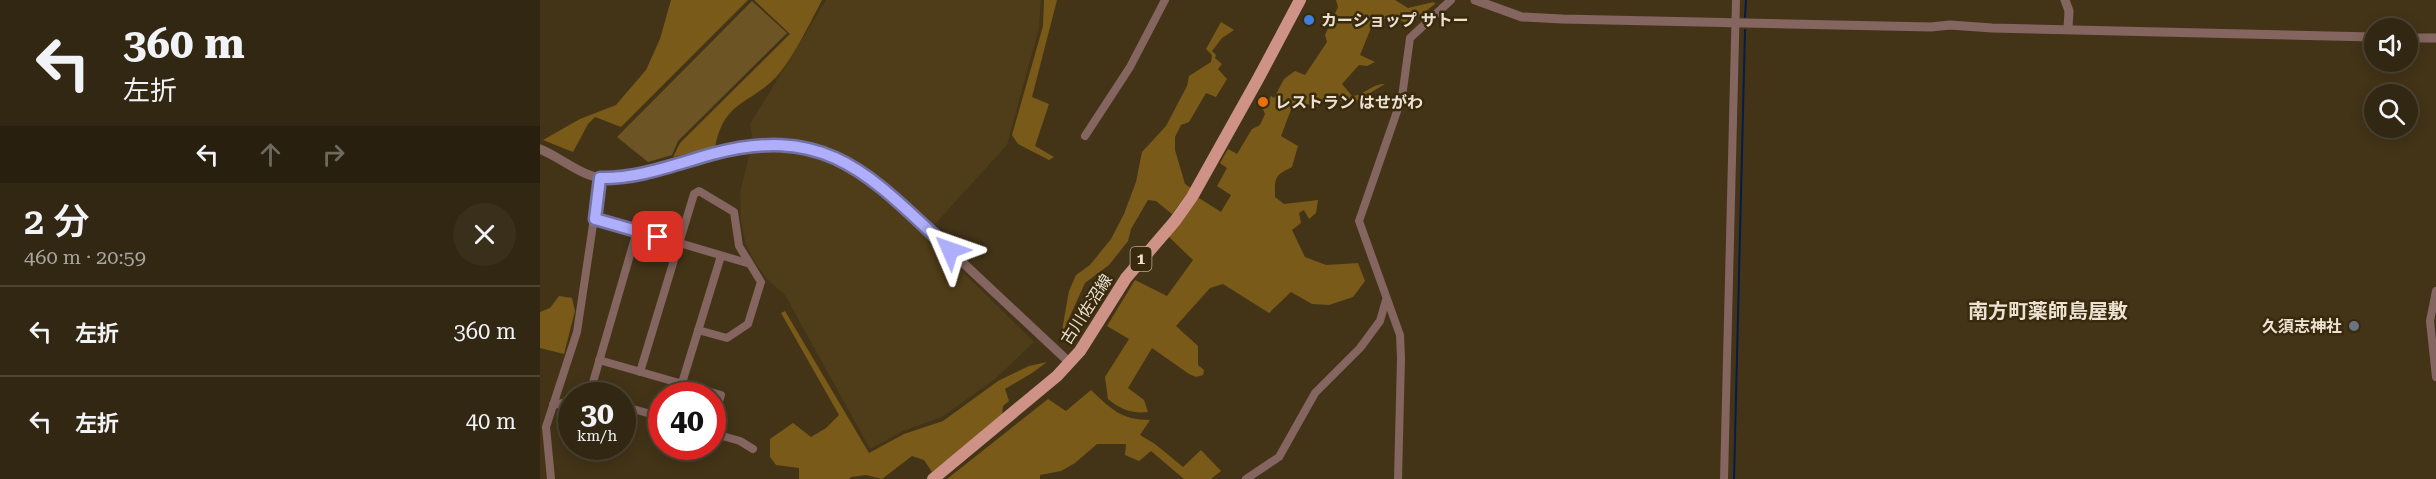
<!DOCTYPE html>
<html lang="ja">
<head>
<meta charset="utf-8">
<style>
  :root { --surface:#322712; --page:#3a2f1b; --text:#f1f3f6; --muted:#a8a59f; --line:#4d4432 }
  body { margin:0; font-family:"Roboto Serif","Noto Sans JP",serif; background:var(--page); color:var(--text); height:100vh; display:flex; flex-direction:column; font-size:22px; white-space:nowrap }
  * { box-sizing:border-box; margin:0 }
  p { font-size:20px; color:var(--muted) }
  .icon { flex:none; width:33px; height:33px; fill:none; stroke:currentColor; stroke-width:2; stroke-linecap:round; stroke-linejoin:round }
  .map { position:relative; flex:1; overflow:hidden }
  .panel { display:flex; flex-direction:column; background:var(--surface); width:540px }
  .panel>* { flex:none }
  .banner { background:#322712; color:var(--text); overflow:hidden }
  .tools { position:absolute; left:1824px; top:18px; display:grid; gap:12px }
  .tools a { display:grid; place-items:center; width:54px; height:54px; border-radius:50%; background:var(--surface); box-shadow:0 3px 15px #0003,0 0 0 2px var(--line); font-size:30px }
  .speed { position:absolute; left:18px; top:382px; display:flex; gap:12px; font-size:30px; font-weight:700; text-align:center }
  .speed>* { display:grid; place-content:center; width:78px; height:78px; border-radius:50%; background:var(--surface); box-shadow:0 3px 15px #0003,0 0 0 2px var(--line); line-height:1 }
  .speed small { font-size:15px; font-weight:400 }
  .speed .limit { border:9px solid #d22; background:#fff; color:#111 }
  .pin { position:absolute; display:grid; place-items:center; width:51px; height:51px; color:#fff; margin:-26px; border-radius:12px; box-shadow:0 3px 9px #0006 }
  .me { position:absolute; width:66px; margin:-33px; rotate:313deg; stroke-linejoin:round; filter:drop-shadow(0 0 4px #0008) }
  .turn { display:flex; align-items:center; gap:21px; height:126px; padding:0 24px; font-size:27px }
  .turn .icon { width:78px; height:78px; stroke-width:2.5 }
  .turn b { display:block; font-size:42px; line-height:51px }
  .lanes { display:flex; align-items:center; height:57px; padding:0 24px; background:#0003; justify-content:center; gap:30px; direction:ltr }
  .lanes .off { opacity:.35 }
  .round { display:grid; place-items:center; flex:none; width:63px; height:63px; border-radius:32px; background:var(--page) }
  .overview { display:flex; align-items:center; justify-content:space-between; height:102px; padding:0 24px }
  h1 { font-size:36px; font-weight:600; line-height:45px }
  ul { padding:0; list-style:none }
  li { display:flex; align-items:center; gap:18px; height:90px; padding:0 24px; border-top:2px solid var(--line) }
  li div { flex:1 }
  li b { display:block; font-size:22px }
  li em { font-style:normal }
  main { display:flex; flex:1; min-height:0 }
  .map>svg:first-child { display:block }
</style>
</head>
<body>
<main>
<section class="panel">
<div class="banner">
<div class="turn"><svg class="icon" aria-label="left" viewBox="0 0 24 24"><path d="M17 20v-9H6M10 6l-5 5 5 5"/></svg><div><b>360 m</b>左折</div></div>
<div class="lanes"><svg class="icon" aria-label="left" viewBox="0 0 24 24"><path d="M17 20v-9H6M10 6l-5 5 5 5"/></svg><svg class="icon off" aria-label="ahead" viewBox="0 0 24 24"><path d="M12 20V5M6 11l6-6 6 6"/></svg><svg class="icon off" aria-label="right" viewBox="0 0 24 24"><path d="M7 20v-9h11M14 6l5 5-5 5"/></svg></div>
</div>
<div class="overview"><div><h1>2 分</h1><p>460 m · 20:59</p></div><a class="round"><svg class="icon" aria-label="close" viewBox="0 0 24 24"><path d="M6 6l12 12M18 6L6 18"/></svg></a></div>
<ul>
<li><svg class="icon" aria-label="left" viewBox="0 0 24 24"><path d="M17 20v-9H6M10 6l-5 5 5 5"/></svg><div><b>左折</b></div><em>360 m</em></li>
<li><svg class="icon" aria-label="left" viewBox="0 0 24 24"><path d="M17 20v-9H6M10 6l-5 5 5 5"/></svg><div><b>左折</b></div><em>40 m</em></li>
</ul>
</section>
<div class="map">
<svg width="1896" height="479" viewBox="0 0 1896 479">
  <rect width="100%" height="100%" fill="#433418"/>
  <path fill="#4f3c18" d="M286,0H501L499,28L467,145L385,235L494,342L455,379L402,417L363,431L330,449L245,295L227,279L213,260L205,242L201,221L200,192L213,141L210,124Z"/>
  <path fill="#6d5424" d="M212,1L247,33L138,141L132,155L108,162L77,137Z"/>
  <g fill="#7a5a18">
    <path d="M131,0H208L81,127L55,117L48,124L33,152L3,140L40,119L76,105L106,70L120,39Z"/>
    <path d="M214,0H282C271,21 252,60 237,76C209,106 185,99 175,147L133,157L140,143L250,34Z"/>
    <path d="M504,0H517L492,97L509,104L495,146L514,157L509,160L478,144L472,135L503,26Z"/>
    <path d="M796,0H855L868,8L894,2L895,4L869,24L849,16L831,28L820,55L835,62L827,66L819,65L802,84L812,96C825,95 833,83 845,84L813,103L787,99L777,107L760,102L752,107L741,136L758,146L752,167C734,176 735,177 735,197L744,204L778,200L776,213L769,219L764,210L759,213L761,223L752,230L765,257L786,265L818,263L825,281L813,297L789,305L772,304L751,292L729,313L683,284L670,288L636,326L658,346V365L664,370L663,375L656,377L649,374L612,348L588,388L604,400L608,412C592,414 580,409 568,399L565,377L589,339L567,326L595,280L627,296L653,260L629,237L659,198L681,212L691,195L677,186L687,168L680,163L688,149L697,154L712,129L720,125L725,114L723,109L731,96L734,98L744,79L755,71L765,75L787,42L785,35L798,7Z"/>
    <path d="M681,22L694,30L682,38L672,51L676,55L675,58L682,64L678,69L687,79L676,97L666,93L649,122L641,125L635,137V150L645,184L651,188L632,214L616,201L608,200L591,229L588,241L569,265L545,283L521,336L529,291L536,275L550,265L571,239L584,214L596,182L602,152L626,126L647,86L649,76L671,62L672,55L666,49Z"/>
    <path d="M19,296L32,298L35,311L24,354L0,348V312L10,308Z"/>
    <path d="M245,311L329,453L364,434L403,421L458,381L489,366L507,362L492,373L465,389L469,401L463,406L462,415L392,472L384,460L372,456L342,479L326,475L311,477L309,479H259V468L236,465L230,457V439L253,423L271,437L286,428L299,415L241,313Z"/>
    <path d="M551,390C571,409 581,420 610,420L600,435L615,444L643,467L661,450L681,471L671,479H644L611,451L599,461L585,455L586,444H557L535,463L521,471L500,475V479H407L508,399L526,411Z"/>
  </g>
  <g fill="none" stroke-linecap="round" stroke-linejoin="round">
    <g stroke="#051b49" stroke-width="2">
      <path d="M1205,17L1206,0"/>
      <path d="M1194,479L1205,30"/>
    </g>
    <g stroke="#846560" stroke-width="8">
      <path d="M545,136L590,67L625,0"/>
      <path d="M55,218L207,263"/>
      <path d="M1896,291L1890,321L1896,377"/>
      <path d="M59,360L181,395L172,422"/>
      <path d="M100,372L154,194L159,191L194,212L199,246L221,282L208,324L187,338L158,330"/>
      <path d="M49,396L97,231"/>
      <path d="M138,396L181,256"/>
      <path d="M13,405L32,401"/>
      <path d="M82,406L122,417"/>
      <path d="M172,433L200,441L213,449"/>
      <path d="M11,479L6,427L37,332L60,178"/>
      <path d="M706,479L739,457L775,393L820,348L840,321L846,300"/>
      <path d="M858,479L861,358L860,335L819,221L862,97L870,38L911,0"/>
      <path d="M1184,479L1196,0"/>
    </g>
    <g stroke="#846560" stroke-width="9">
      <path d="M935,0L982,17L1022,19L1391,27L1410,25L1452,28L1834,37"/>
      <path d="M1525,0L1529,11L1528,28"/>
      <path d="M1868,38H1896"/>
      <path d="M0,149C20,157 41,176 62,178C83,181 105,172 125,167C207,145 269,126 341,186L530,363"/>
    </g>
    <path stroke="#cf9287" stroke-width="12" d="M393,479L517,376L540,351L586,278L635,221L652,197L718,79L760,0"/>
  </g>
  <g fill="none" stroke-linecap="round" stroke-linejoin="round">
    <defs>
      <path id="route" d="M118,237L55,219L60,178C98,179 136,164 172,154C289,123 331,177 410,250"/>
    </defs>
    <use href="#route" stroke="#7271a2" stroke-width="15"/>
    <use href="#route" stroke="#afaefa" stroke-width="10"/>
  </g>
  <circle fill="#3f7fe0" stroke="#392a0d" stroke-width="2" cx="769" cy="20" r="6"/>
  <circle fill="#e8710a" stroke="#392a0d" stroke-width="2" cx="723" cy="102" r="6"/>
  <circle fill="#6b7280" stroke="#392a0d" stroke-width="2" cx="1814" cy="326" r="6"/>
  <g text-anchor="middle" stroke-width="5" stroke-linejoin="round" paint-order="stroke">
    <rect fill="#392a0d" stroke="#b6ab97" stroke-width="1.5" x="590.5" y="247" width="21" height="24" rx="4.5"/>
    <g font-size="15" font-weight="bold" fill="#ece2d2">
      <text x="601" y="264">1</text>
    </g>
    <g font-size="16" font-weight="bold" fill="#ece2d2" stroke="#392a0d" text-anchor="start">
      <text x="781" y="26">カーショップ サトー</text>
      <text x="735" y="108">レストラン はせがわ</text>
      <text x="1802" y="332" text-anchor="end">久須志神社</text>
    </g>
    <g font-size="16" fill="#ece2d2" stroke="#392a0d">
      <text transform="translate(546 309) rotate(-57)" y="6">古川佐沼線</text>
    </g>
    <g font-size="20" font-weight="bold" fill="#ece2d2" stroke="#392a0d">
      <text x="1508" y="318">南方町薬師島屋敷</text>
    </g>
  </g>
</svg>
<div class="tools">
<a><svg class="icon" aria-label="sound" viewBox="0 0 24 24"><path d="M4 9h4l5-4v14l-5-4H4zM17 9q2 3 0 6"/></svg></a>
<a><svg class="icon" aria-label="search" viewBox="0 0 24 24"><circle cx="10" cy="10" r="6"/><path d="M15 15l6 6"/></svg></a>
</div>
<div class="speed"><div>30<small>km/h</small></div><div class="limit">40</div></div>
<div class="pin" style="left:118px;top:237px;background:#d93025"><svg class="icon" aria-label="arrive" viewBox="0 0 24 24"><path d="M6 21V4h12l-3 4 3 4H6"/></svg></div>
<svg class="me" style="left:410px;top:250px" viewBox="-20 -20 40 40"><path d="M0-17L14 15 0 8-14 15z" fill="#afaefa" stroke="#fff" stroke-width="4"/></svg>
</div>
</main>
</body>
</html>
